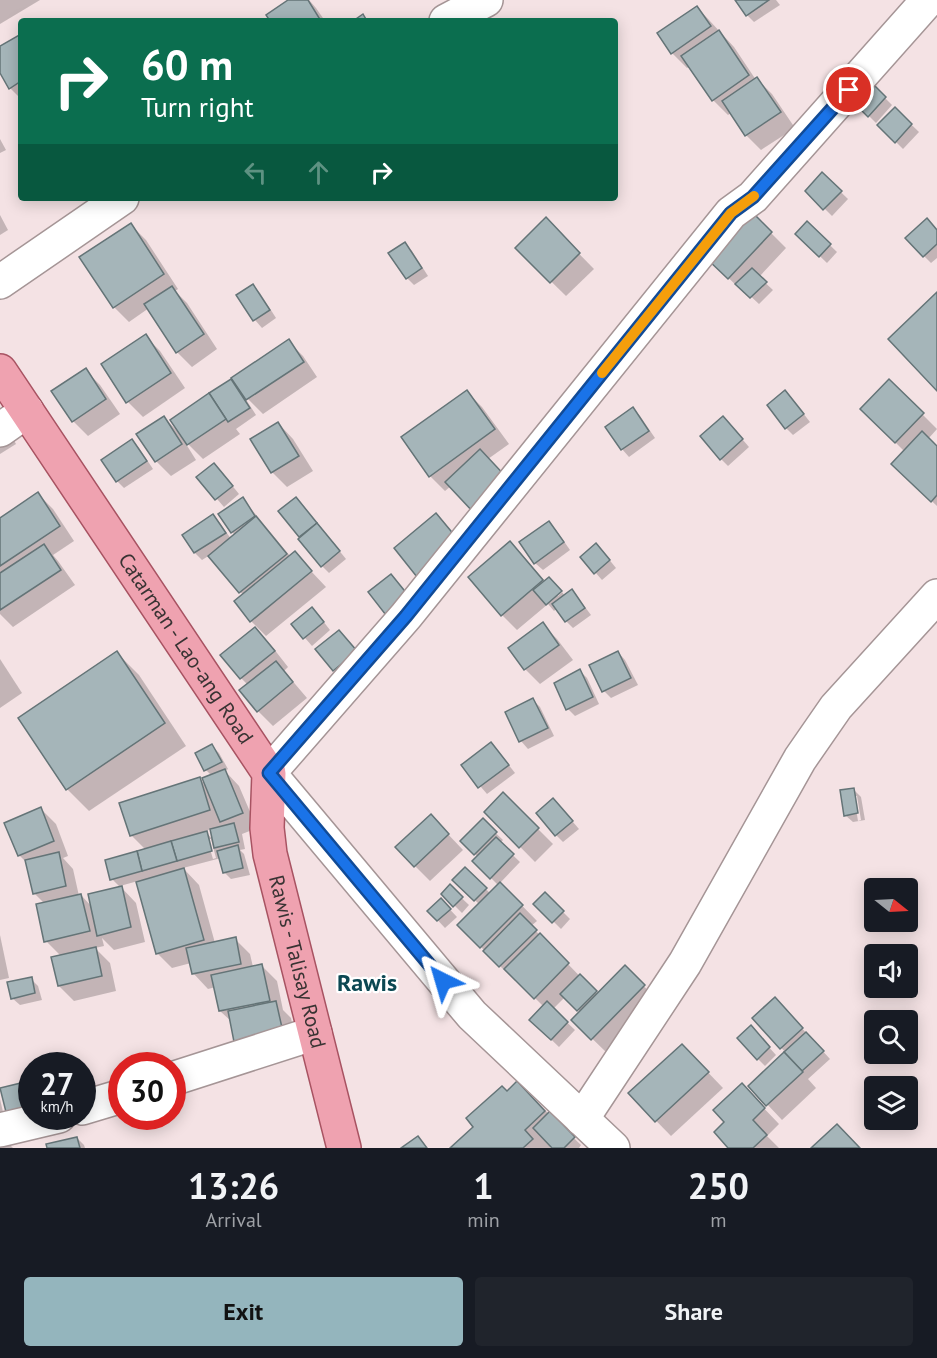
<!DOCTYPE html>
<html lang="en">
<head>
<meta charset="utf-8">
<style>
  :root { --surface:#171b24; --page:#20242c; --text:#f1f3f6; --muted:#9ea1a6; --accent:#94b5bd }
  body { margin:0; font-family:"PT Sans",sans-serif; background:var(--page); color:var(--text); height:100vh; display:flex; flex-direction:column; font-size:22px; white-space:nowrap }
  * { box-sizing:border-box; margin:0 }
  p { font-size:20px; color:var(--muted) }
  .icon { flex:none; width:33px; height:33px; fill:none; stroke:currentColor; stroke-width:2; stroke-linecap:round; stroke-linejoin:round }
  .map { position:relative; height:1148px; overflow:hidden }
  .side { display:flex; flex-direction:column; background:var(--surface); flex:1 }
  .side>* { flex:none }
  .banner { position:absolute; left:18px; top:18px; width:600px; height:183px; border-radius:6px; box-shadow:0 3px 15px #0003; background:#0b6e4f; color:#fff; overflow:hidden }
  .needle { width:39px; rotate:108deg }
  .tools { position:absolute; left:864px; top:878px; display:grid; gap:12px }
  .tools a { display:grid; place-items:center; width:54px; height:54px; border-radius:6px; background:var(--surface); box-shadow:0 3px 15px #0003; font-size:30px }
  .speed { position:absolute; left:18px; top:1052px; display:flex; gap:12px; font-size:30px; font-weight:700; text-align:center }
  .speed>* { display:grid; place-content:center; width:78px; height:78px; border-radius:50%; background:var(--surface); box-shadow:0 3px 15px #0003; line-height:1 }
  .speed small { font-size:15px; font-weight:400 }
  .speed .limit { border:9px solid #d22; background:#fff; color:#111 }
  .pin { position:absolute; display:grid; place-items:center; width:51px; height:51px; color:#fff; margin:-26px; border:3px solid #fff; border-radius:50%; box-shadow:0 2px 6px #0007 }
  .me { position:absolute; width:66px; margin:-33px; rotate:320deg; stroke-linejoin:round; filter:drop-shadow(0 0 4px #0008) }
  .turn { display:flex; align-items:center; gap:21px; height:126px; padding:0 24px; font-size:27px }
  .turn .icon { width:78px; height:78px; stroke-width:2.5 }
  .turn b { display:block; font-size:42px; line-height:51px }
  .lanes { display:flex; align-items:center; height:57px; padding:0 24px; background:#0003; justify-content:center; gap:30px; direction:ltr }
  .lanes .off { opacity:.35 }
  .eta { display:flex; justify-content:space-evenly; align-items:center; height:102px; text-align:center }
  .eta b { font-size:36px; font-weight:700; line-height:42px }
  .cta { display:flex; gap:12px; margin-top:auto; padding:12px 24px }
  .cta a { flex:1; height:69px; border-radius:6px; background:var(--accent); color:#111; font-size:24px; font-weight:700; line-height:69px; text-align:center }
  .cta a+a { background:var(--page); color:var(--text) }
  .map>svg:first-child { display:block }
</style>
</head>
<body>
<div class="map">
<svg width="937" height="1148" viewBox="0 0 937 1148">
  <rect width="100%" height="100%" fill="#f4e2e4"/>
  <g fill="#0003" fill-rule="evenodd">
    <path d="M0,0H40L0,24Z"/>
    <path d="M290,0H309L316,8L325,21H272Z"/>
    <path d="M737,0H776L780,5L754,22L747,15Z"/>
    <path d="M697,7L734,47L756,80L757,79L772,94L795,128L761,150L746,135L731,113L728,115L713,100L690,66L687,68L672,53Z"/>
    <path d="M21,36V99L10,88L0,70V48Z"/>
    <path d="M869,82L892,105L876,123L852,99Z"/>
    <path d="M895,109L919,132L903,149L879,125Z"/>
    <path d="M0,139L6,150L0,153Z"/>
    <path d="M822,174L848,199L832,216L807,191Z"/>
    <path d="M750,212L786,248L759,277L773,290L759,304L745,291L744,293L707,257Z"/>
    <path d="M0,215L8,230L0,235Z"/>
    <path d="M546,220L594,269L566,296L517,248Z"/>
    <path d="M807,223L837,252L827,263L797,234Z"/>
    <path d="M131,225L146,240L178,289L175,291L187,303L217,349L192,367L177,352L149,308L129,322L114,307Z"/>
    <path d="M937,231V258L931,263L924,256Z"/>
    <path d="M405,244L412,251L428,276L414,285L407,278Z"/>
    <path d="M252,285L260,293L276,318L262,328L255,320L238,295Z"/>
    <path d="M145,336L160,351L185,388L143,417L128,402L103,364Z"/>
    <path d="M288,341L303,356L317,377L263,414L246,397L245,398L256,415L236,429L240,434L203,459L187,443L186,444L196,460L171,476L156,461L138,434L164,417L178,432L172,420L231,381L238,388Z"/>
    <path d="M85,370L100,385L120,414L88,436L73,421Z"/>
    <path d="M889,381L937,429L928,439L937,448V506L893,464L905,452L862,409Z"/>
    <path d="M467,392L482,407L509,444L488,459L524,497L491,528L451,486L445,491L430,476Z"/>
    <path d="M792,399L810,422L793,435L786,428Z"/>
    <path d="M633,409L640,416L655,438L629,457L622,449L607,428Z"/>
    <path d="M0,416L16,444L0,454Z"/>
    <path d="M278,423L293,439L313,471L287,487L272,472Z"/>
    <path d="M730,425L749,447L728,466L721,459Z"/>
    <path d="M132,441L139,448L153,469L124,488L117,481Z"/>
    <path d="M221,472L239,494L224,507L198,477Z"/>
    <path d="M38,494L53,509L74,541L53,555L58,561L75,585L13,627L0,614V520Z"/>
    <path d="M243,499L290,556L294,553L326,587L266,636L251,621L243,595L210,555L202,560L195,553L184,535L213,516L220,523L231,539L235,535L232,532Z"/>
    <path d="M303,506L346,559L329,573L322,566L281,511Z"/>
    <path d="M549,523L556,530L570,550L543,570L535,563Z"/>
    <path d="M510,543L525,558L558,596L562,592L565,596L572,591L579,599L591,615L573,628L566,621L557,608L554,611L548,604L517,630L502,615L470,577Z"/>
    <path d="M603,552L616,568L602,580L582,557Z"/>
    <path d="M319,616L330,630L312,646L293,624Z"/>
    <path d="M542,624L557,639L573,660L540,684L525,669Z"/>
    <path d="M255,629L270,644L288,667L284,671L307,698L273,726L258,711L241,691L248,685L241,678Z"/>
    <path d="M618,652L625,660L638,685L611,698L604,691Z"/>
    <path d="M117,653L139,675L186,746L89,811L67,789Z"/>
    <path d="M0,659L22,693L0,708Z"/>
    <path d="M580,671L587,678L599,704L575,716L568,709Z"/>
    <path d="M533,700L540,707L554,736L528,749L521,741L507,713Z"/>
    <path d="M212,746L219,753L228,769L225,771L239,786L257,828L242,834L245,849L240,850L244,854L250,875L231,879L224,872L221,858L183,868L199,885L215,943L235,939L250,954L253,967L262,966L277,981L283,1010L291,1018L299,1056L252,1066L232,1022L220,1011L216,987L208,989L193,973L191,963L172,968L157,953L138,881L120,886L136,903L145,942L114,950L102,938L104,946L95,948L110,963L116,991L74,1001L59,986L53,958L61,956L46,941L45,904L34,893L27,863L19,855L41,809L56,824L68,856L63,858L73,869L79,896L81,895L92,907L121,888L112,879L146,850L131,835L200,779L207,787L212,776L206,770ZM211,829L214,841L205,831ZM207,839H211L216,858L213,859Z"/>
    <path d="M498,751L515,773L487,794L463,766Z"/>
    <path d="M853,789L861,797L865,820L853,822L845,815ZM854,796H857L861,820L858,821Z"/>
    <path d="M503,794L553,844L535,862L486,812Z"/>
    <path d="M560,807L579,829L563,842L556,835Z"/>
    <path d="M483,821L503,840L500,843L520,862L500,883L537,921L531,926L598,995L625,968L659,1001L607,1053L573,1020L581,1012L565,997L553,1009L575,1030L559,1047L531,1020L544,1007L517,980L515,981L459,925L480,905L454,880L465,869L491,894L500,887L474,861L478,857L462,842Z"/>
    <path d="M445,831L463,850L430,881L415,866Z"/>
    <path d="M450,887L469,905L462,913L443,894Z"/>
    <path d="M545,894L570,919L561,929L536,904Z"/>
    <path d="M441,900L457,917L445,928L429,911Z"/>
    <path d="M0,935L9,978L0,980Z"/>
    <path d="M31,979L38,986L42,1000L20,1005L12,998Z"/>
    <path d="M789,1014L830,1059L808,1079L816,1088L782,1120L750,1086L786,1053L754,1018Z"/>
    <path d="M758,1035L776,1055L765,1066L758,1059Z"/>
    <path d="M697,1061L723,1088L671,1136L630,1094Z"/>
    <path d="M517,1083L581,1145L579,1148H554L552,1146L550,1148H452Z"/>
    <path d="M25,1084L32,1090V1116Z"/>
    <path d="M0,1099L4,1116L0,1117Z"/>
    <path d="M756,1100L779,1124L767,1136L779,1148H730Z"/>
    <path d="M77,1138L84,1145L85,1148H48Z"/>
    <path d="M9,1144L13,1148H0V1147Z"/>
  </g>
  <g fill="#a5b5b9" stroke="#647477" stroke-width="1.5">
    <path d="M288,0H308L321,21H270L266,15Z"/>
    <path d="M735,0H769L746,16Z"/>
    <path d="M697,6L711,26L671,54L657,33Z"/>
    <path d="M363,14L367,21H353Z"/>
    <path d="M719,30L749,75L712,101L681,56Z"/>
    <path d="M21,34V81L9,89L0,73V46Z"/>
    <path d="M757,77L781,112L745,136L722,101Z"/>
    <path d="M868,79L886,97L868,117L850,99Z"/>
    <path d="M895,107L912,124L895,143L877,125Z"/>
    <path d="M822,172L842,191L823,210L805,191Z"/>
    <path d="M750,210L772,232L728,279L705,257Z"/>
    <path d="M546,217L580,253L550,283L515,248Z"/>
    <path d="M927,218L937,230V244L923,257L905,238Z"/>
    <path d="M807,221L831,244L819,257L795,234Z"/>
    <path d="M131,223L164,274L113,308L79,257Z"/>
    <path d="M405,242L422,268L406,279L388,253Z"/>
    <path d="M752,268L767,282L750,298L735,284Z"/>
    <path d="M253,284L270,310L253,321L236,295Z"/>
    <path d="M172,286L204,334L176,353L144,304Z"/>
    <path d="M937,292V391L888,339Z"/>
    <path d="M146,334L171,373L126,403L101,364Z"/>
    <path d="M289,339L304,362L246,400L231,378Z"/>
    <path d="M86,368L106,399L72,422L51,391Z"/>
    <path d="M231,379L250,408L228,422L209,393Z"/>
    <path d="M889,379L924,413L895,443L860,409Z"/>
    <path d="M467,390L495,429L429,477L401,437Z"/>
    <path d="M785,390L804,414L785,429L767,405Z"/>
    <path d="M209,393L226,419L187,445L170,420Z"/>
    <path d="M633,407L649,431L621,450L605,427Z"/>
    <path d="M164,416L182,444L155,462L136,434Z"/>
    <path d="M723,416L743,439L720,460L700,436Z"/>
    <path d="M278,422L299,456L271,473L250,439Z"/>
    <path d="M922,431L937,446V495L931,502L891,464Z"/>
    <path d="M132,439L147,461L116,482L101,460Z"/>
    <path d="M480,449L510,481L475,514L445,482Z"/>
    <path d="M214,463L233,486L215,500L196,477Z"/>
    <path d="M38,492L60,526L0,566V518Z"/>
    <path d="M243,497L255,516L231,533L218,514Z"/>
    <path d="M296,497L317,523L299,537L278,511Z"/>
    <path d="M436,513L460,542L417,577L394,548Z"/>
    <path d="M213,514L226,533L194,553L182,535Z"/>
    <path d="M256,516L287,554L239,593L208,556Z"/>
    <path d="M549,521L564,542L534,564L519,542Z"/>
    <path d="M317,523L340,551L321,567L298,539Z"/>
    <path d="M510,541L543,580L501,616L468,577Z"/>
    <path d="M596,543L610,560L594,574L580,557Z"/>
    <path d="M44,544L61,570L0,610V573Z"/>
    <path d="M295,551L312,571L250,622L234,601Z"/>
    <path d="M391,574L412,600L389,619L368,592Z"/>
    <path d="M549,577L562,591L546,605L533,590Z"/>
    <path d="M572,589L585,608L565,622L552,604Z"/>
    <path d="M312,607L324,622L303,639L291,624Z"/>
    <path d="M543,622L559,645L524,670L508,648Z"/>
    <path d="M255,627L275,651L240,679L220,655Z"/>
    <path d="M339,630L357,651L333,671L315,649Z"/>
    <path d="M117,651L165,723L66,790L18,718Z"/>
    <path d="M618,651L631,678L602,692L589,665Z"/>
    <path d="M276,661L293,682L257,712L239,690Z"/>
    <path d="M580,669L593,697L566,710L554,683Z"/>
    <path d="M533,698L548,728L519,742L505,712Z"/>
    <path d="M491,742L509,765L478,788L461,765Z"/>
    <path d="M212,744L222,762L204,771L195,753Z"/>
    <path d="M225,769L243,813L220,822L202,778Z"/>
    <path d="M200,777L210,810L130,836L119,803Z"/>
    <path d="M854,788L858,813L844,816L840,790Z"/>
    <path d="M503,792L539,828L519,848L484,812Z"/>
    <path d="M553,798L573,821L555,836L536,813Z"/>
    <path d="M41,807L54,841L18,856L4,823Z"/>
    <path d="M431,814L449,834L414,867L395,847Z"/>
    <path d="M483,818L497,832L474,855L460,841Z"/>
    <path d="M234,823L239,842L214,848L210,829Z"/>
    <path d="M207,831L212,851L177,861L171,841Z"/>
    <path d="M496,837L514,854L490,879L472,861Z"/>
    <path d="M171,841L177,861L142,871L137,851Z"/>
    <path d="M238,845L243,868L223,873L217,851Z"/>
    <path d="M137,851L142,871L110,880L105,860Z"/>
    <path d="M59,852L66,886L33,894L25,860Z"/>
    <path d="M465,867L487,888L474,901L452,880Z"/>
    <path d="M184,868L204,940L156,954L136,882Z"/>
    <path d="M500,882L523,905L480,948L457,925Z"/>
    <path d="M450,884L463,897L453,907L441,894Z"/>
    <path d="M122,886L131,927L97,936L88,894Z"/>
    <path d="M545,892L564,911L552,923L533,904Z"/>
    <path d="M81,894L90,931L44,942L36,904Z"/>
    <path d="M441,898L451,909L437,921L427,911Z"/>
    <path d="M520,913L537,930L499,967L483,951Z"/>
    <path d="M540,933L569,963L534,999L504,969Z"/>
    <path d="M236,937L241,964L192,974L186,948Z"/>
    <path d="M96,947L102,976L58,986L51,957Z"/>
    <path d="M262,964L270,1001L219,1011L211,975Z"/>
    <path d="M625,965L645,985L591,1040L571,1020Z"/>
    <path d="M580,974L597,991L577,1011L560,994Z"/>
    <path d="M32,977L35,993L11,999L7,982Z"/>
    <path d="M775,997L803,1028L780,1049L752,1018Z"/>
    <path d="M276,1001L285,1041L236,1052L228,1011Z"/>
    <path d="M547,1001L568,1022L551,1040L529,1020Z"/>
    <path d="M751,1025L770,1047L757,1060L737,1038Z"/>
    <path d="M806,1032L824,1051L802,1071L784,1052Z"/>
    <path d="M682,1044L709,1072L655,1122L628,1093Z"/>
    <path d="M784,1052L803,1072L766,1106L748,1086Z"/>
    <path d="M517,1081L545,1111L525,1130L533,1139L523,1148H450L473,1127L466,1118L502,1086L507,1091Z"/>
    <path d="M25,1082L31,1110L7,1116L0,1088Z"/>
    <path d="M742,1083L765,1108L753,1120L767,1135L753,1148H728L714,1132L724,1122L713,1110Z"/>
    <path d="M550,1111L575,1137L564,1148H552L533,1128Z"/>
    <path d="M837,1124L860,1148H811Z"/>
    <path d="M418,1136L427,1148H401Z"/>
    <path d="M77,1137L80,1148H47L46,1144Z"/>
  </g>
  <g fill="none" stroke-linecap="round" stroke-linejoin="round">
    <defs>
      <g id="minor">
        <path d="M446,21L486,0"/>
        <path d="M0,282L122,198"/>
        <path d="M0,430L27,411"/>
        <path d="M172,1079L315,1033"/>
        <path d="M82,1108L122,1096"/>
        <path d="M582,1119L685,963L800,759L836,707L937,596"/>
        <path d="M0,1130L59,1116"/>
        <path d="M613,1148L472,1015L269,773L406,616L731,213L753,197L928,0"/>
      </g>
      <g id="major">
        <path id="s1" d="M0,371L269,773L267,828L270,854L344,1148"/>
      </g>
    </defs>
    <use href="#minor" stroke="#a59596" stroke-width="36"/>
    <use href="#major" stroke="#a85362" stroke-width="36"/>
    <use href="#minor" stroke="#fff" stroke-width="33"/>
    <use href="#major" stroke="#efa2b0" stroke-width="33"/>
  </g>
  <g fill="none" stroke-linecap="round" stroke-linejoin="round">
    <defs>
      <path id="route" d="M443,981L269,773L406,616L731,213L753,197L849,90"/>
    </defs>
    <use href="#route" stroke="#114b97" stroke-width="15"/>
    <use href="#route" stroke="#1a73e8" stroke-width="10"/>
    <path stroke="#f59e0b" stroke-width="10" d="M602,373L731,213L754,196"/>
  </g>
  <g text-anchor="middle" stroke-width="4.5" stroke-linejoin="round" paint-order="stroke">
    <g font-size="21" fill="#393333" stroke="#fff">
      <text dy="7" stroke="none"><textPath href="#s1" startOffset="334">Catarman - Lao-ang Road</textPath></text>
      <text dy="7" stroke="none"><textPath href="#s1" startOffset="676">Rawis - Talisay Road</textPath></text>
    </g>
    <g font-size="24" font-weight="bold" fill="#0c4853" stroke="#fff">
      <text x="367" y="991">Rawis</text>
    </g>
  </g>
</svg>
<div class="tools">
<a><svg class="needle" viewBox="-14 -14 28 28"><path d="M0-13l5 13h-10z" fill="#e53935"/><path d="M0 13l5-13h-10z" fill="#9ea1a6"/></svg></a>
<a><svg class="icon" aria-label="sound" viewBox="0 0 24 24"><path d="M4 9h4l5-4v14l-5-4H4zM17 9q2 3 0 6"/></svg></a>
<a><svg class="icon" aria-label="search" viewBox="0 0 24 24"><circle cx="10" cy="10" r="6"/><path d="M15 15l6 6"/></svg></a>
<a><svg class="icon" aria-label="layers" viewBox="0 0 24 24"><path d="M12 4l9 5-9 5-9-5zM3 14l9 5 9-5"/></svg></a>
</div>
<div class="speed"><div>27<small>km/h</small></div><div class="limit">30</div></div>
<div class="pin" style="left:849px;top:90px;background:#d93025"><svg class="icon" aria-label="arrive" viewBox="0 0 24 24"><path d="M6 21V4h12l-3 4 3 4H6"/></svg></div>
<svg class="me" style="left:443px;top:981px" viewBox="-20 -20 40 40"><path d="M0-17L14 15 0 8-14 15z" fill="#1a73e8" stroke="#fff" stroke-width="4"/></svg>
<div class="banner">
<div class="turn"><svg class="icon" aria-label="right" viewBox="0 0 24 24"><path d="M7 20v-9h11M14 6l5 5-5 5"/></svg><div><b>60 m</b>Turn right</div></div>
<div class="lanes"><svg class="icon off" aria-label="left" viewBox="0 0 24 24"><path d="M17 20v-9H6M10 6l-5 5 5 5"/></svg><svg class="icon off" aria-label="ahead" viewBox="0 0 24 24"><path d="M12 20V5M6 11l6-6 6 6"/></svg><svg class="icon" aria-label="right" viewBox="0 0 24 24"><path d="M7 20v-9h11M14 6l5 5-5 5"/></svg></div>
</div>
</div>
<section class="side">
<div class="eta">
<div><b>13:26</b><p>Arrival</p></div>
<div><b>1</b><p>min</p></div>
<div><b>250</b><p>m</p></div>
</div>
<div class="cta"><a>Exit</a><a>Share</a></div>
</section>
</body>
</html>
